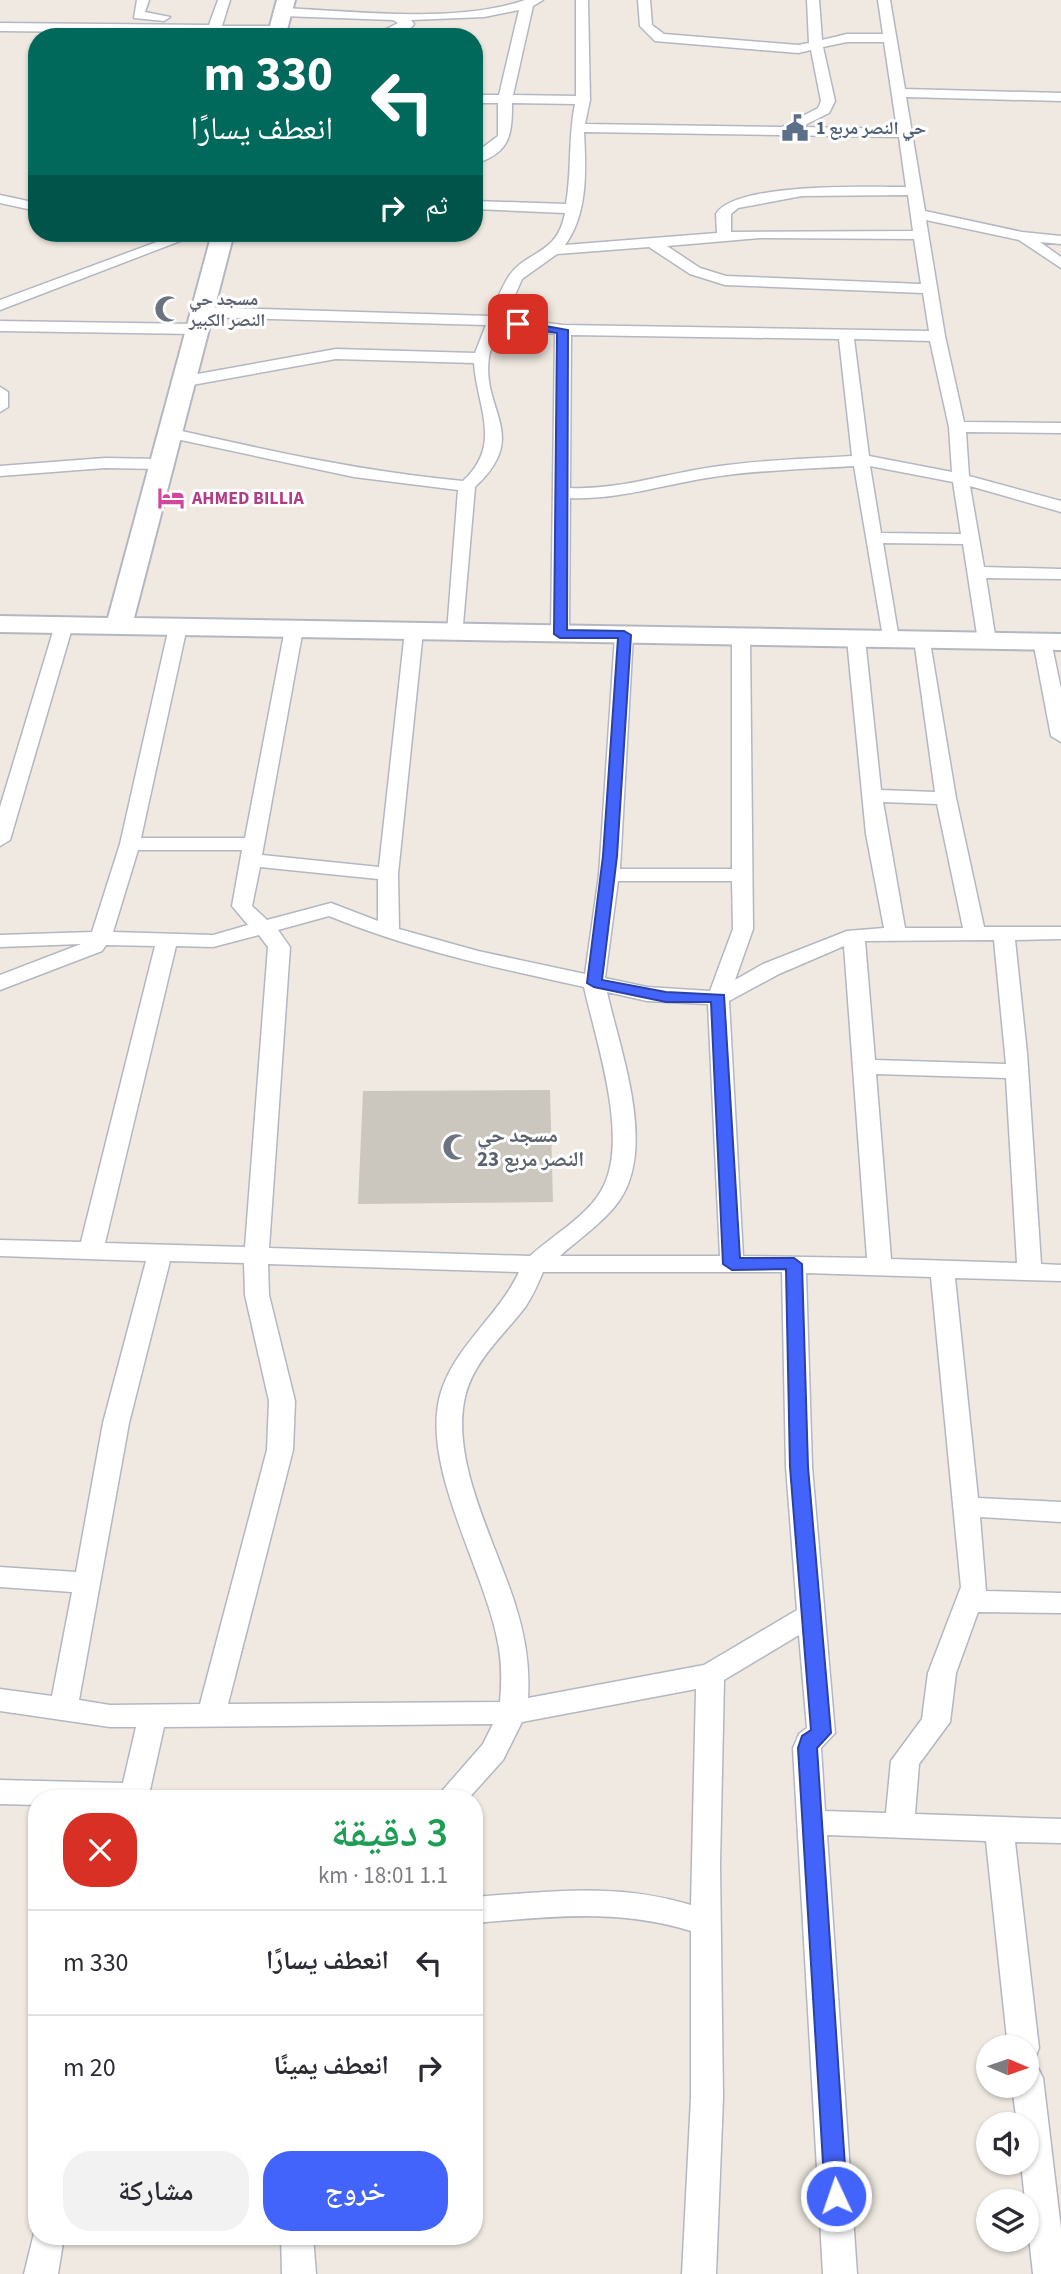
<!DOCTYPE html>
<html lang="ar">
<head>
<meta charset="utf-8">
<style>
  :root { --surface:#fff; --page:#f2f2f3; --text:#2b2b33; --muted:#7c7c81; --line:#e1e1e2; --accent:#4264fb }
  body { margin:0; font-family:"Source Sans 3","Noto Naskh Arabic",sans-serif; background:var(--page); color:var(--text); direction:rtl; height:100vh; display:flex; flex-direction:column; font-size:26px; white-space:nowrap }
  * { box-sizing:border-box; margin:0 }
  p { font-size:23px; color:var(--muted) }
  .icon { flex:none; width:38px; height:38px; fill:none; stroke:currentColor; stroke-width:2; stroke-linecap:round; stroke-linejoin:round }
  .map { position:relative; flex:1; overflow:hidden; direction:ltr }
  .drawer { position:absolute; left:28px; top:1790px; width:455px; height:455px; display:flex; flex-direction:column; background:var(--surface); border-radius:28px; box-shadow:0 2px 5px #0004; direction:rtl }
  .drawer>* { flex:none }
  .banner { position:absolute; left:28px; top:28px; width:455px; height:214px; border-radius:28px; box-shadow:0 2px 5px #0004; direction:rtl; background:#00695c; color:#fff; overflow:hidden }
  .needle { width:46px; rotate:92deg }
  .buttons { position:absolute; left:976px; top:2035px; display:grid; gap:14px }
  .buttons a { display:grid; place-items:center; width:63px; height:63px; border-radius:50%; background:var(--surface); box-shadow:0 2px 5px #0004; font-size:35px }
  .pin { position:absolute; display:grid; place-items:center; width:60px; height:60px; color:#fff; margin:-30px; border-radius:14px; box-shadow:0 4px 10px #0006 }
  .me { position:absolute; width:77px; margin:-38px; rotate:357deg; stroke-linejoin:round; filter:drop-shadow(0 0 5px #0008) }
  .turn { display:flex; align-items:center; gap:24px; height:147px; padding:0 35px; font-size:32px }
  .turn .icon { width:91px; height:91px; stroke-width:2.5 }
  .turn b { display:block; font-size:49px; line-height:60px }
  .then { display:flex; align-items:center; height:66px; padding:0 35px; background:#0003; gap:14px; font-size:26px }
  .round { display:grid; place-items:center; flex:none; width:74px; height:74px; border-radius:28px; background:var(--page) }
  .overview { display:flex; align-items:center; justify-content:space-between; height:119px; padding:0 35px }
  h1 { font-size:42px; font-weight:600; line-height:52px; color:#1e9e55 }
  .button { display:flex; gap:14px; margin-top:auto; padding:14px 35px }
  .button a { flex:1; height:80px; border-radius:28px; background:var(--accent); color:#fff; font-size:28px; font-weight:600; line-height:80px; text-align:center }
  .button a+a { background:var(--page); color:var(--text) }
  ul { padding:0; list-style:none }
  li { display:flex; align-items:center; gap:21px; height:105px; padding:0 35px; border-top:2px solid var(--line) }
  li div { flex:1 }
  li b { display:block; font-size:26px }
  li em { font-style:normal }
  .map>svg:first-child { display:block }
</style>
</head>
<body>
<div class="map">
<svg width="1061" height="2274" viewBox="0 0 1061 2274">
  <rect width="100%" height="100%" fill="#efe9e1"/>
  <path fill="#cbc7bf" d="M550,1090L553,1202L358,1204L363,1091Z"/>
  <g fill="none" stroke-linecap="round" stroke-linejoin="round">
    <defs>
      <g id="street">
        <path d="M137,0H149L145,12L170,17L164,21L134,18Z"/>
        <path d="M218,0H230L222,26H278L284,30L278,34L0,31V23L209,25Z"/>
        <path d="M525,0H543L533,6L513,95L576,96V0H588L590,100L585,124L782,127L818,108L821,101L811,50L798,53L655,41L640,26L638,0H650L652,25L664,34L798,45L809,43L807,0H819L822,40L847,34H883L878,0H890L905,89L1061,93V101L906,97L925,211L1022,232L1061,236V244L1040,242L1061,257V268L1019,240L926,220L945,336L964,422L1061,423V433L966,432L969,476L1061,501V512L970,486L984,567L1061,569V579L986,578L996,641L993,645H981L978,641L963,544L883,543L899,639L890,644L884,643L854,466C807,469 759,470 713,477C665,484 620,500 570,498L569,634L566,638H554L551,634L555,334L501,326C497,336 491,346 489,357C481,411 531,435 475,487L462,636H450L447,632L458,490L354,477L162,436V430L168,428C266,450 363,472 463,481C503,444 477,408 474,363L336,359L181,387L173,382L181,377L336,349L475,353L486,325L201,317L193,312L201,307L490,316C496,303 501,288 509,276C528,249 557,256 565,213L474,209V201L566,204C572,171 568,137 575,104L512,103C512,136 510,153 474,164V154L498,136V103H474V95H499L519,10L484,17L411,20L414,24L412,27L389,37H371L398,23L393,20L282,16L276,12L282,8C355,11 456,24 525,0ZM847,42H884L897,129L801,127L829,113L835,101L823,47ZM584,132L899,137L906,187C870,187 735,182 716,214L717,233L565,245C588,214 586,170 584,132ZM908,195L913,231L731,232V214L738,208L802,196ZM760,238L914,239L921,284L726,276L700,268L667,246ZM649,247L690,274L725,285L923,293L929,331L563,325L505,318L522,279L557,254ZM571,335L839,339L852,456C806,459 758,460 713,467C664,474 619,490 570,488ZM854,339L930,341L949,427L952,472L869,456ZM870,466L953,482L961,534L881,533Z"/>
        <path d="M0,195L37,203V211L0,203Z"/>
        <path d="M181,233H201L0,310V300Z"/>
        <path d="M0,321L196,324L204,329L196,334L0,331Z"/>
        <path d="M0,387L8,392V407L0,412Z"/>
        <path d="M105,458L160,459L168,464L160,469L105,468L0,476V466Z"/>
        <path d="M64,620L73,625L10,840L0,846V807L55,625Z"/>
        <path d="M178,622L187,627L141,838H245L285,629L294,624L303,629L262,855L379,867L405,631L408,627H420L423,631L398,874L399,929L478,951L585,974L599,875L615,635L624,630L633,635L620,869H732V637L741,632L747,633L750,637L753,929L735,980L763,964L847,931L884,928L866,834L847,639L856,634L865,639L881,790L935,792L914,640L917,636H929L956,798L984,927H1061V939L1015,940L1027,1053L1041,1264L1061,1265V1281L955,1278L978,1498L1061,1502V1522L980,1517L986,1591L1061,1593V1613L978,1612L956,1673L950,1722L919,1764L915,1814L1061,1819V1843L1015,1842L1039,2048L1035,2058L1027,2061V2048H1008L986,1841L827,1835L857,2274H823L793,1748L799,1734L807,1728L799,1635L724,1680L720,1864L723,2098L716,2274H682L691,2098V1931C616,1908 550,1917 474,1923V1897C550,1892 616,1882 691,1905L696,1689L522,1722L503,1760L468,1799H435L483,1744L493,1724L164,1727L148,1799H37V1805L0,1804V1780L123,1783L136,1727H110L0,1711V1689L52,1696L72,1592L0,1587V1567L76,1572L103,1423L146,1261L0,1256V1240L81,1242L155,946L106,945L102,951L0,990V975L81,944L0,947V935L92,932L120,844L169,627ZM883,802L937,804L963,928H905ZM138,850H242L232,906L248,925L213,935L113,932ZM260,867L378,879V921L331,903L267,920L252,906ZM618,881H732L733,929L710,991L647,987L605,978ZM329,916C412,950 497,968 584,987C596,1042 631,1141 601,1191C586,1217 553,1235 530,1256L269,1248L290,947L278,930ZM259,935L268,947L245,1247L105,1243L176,946L213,947ZM994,940L1006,1064L875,1060L865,941ZM844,946L867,1258L743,1256L729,1001L779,974ZM607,992L647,1001L708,1004L720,1256H560C580,1238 603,1223 619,1201C657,1147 620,1051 607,992ZM876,1074L1006,1078L1017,1263L891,1259ZM170,1261L244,1263L245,1295L269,1401L267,1450L200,1704L110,1705L79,1700L129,1423ZM268,1264L519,1272C499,1315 456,1345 441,1392C419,1463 483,1567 497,1638C502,1660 502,1680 500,1702L228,1704L293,1450L295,1401L269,1295ZM543,1272H782L786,1467L797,1610L704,1665L528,1698C530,1666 525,1635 515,1604C496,1543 448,1458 466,1393C476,1358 505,1334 526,1306C533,1295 538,1284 543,1272ZM806,1273L931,1277L961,1587L928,1673L922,1719L891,1761L886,1813L825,1811L821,1748L835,1733L812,1467Z"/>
        <path d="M1042,636L1051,641L1061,689V742L1051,736L1033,641Z"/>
        <path d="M1027,2064L1038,2068L1043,2078L1061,2229V2274H1033L1021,2163H1027V2124H1017L1012,2086H1027Z"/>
        <path d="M36,2225L37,2236H64L58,2274H24Z"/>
        <path d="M281,2236H313L316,2274H282Z"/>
      </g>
      <g id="secondary">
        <path d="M277,0H295L285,37H267Z"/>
        <path d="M212,233H234L134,618L1061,634V650L0,632V616L108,618Z"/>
      </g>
    </defs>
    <use href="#street" stroke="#b4b7c1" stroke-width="3"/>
    <use href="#secondary" stroke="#b4b7c1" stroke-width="4"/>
    <use href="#street" fill="#fff" fill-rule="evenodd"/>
    <use href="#secondary" fill="#fff" fill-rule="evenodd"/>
  </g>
  <path fill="#4264fb" stroke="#2b41a3" stroke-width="2" d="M518,321L568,330L567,630L624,631L631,635L617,856L602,980L666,992L724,995L740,1258H794L802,1264L808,1467L831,1733L817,1748L847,2196L844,2203L836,2206L828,2203L825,2196L798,1748L802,1736L811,1730L790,1467L786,1269L732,1270L723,1264L711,1002H666L594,987L587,983L603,856L618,638H560L554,634L557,333L514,326L513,324Z"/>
  <defs>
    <symbol id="civic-bare" viewBox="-9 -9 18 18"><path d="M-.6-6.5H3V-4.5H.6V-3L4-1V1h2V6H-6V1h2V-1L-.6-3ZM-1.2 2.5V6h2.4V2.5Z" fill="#5c6f8a" stroke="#fff" stroke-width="2.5" paint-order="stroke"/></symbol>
    <symbol id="mosque-bare" viewBox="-9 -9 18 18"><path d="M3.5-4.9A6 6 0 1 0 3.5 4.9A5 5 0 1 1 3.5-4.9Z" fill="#6b7280" stroke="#fff" stroke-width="2.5" paint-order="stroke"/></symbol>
    <symbol id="hotel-bare" viewBox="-9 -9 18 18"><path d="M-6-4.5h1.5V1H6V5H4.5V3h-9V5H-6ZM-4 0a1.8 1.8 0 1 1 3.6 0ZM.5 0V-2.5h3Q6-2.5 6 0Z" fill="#d1479c" stroke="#fff" stroke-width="2.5" paint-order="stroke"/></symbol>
  </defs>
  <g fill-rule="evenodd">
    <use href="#civic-bare" x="776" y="109" width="38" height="38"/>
    <use href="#mosque-bare" x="149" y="290" width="38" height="38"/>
    <use href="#hotel-bare" x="152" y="479" width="38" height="38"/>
    <use href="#mosque-bare" x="437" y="1128" width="38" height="38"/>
  </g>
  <g text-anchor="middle" stroke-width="6" stroke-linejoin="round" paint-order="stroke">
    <g font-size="18" font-weight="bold" fill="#4e5e75" stroke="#fff" text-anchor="start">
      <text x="816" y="134">حي النصر مربع 1</text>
    </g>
    <g font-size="18" font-weight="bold" fill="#5b616d" stroke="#fff" text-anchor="start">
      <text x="189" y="305">مسجد حي<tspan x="189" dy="21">النصر الكبير</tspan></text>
    </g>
    <g font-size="18" font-weight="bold" fill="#b23c85" stroke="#fff" text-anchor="start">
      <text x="192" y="504">AHMED BILLIA</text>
    </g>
    <g font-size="21" font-weight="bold" fill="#5b616d" stroke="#fff" text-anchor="start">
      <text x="477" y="1142">مسجد حي<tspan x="477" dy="24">النصر مربع 23</tspan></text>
    </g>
  </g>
</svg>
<div class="buttons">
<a><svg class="needle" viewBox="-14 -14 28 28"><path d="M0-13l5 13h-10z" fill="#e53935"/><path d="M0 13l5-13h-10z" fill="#7c7c81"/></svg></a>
<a><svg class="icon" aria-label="sound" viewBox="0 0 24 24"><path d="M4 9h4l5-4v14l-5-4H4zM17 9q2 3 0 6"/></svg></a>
<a><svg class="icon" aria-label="layers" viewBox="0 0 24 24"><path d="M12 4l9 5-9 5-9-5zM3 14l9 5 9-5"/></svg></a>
</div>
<div class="pin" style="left:518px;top:324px;background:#d93025"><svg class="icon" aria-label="arrive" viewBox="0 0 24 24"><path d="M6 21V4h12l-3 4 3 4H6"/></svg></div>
<svg class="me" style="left:836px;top:2196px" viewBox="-20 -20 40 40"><circle r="17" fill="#4264fb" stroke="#fff" stroke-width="3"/><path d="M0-11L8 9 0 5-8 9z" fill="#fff"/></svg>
<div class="banner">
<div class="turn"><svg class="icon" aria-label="left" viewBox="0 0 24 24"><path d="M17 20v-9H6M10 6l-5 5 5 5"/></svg><div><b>330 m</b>انعطف يسارًا</div></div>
<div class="then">ثم<svg class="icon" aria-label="right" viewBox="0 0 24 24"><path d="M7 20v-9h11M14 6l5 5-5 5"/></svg></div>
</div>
<section class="drawer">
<div class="overview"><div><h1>3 دقيقة</h1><p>1.1 km · 18:01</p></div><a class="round" style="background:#d93025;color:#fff"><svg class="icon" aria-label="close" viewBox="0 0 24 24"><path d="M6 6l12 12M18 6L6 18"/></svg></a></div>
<ul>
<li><svg class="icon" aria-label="left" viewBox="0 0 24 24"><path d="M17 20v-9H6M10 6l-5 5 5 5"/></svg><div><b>انعطف يسارًا</b></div><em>330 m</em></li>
<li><svg class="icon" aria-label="right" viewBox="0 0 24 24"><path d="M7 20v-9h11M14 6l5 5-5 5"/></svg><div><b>انعطف يمينًا</b></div><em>20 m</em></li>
</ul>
<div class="button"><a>خروج</a><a>مشاركة</a></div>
</section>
</div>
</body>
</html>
